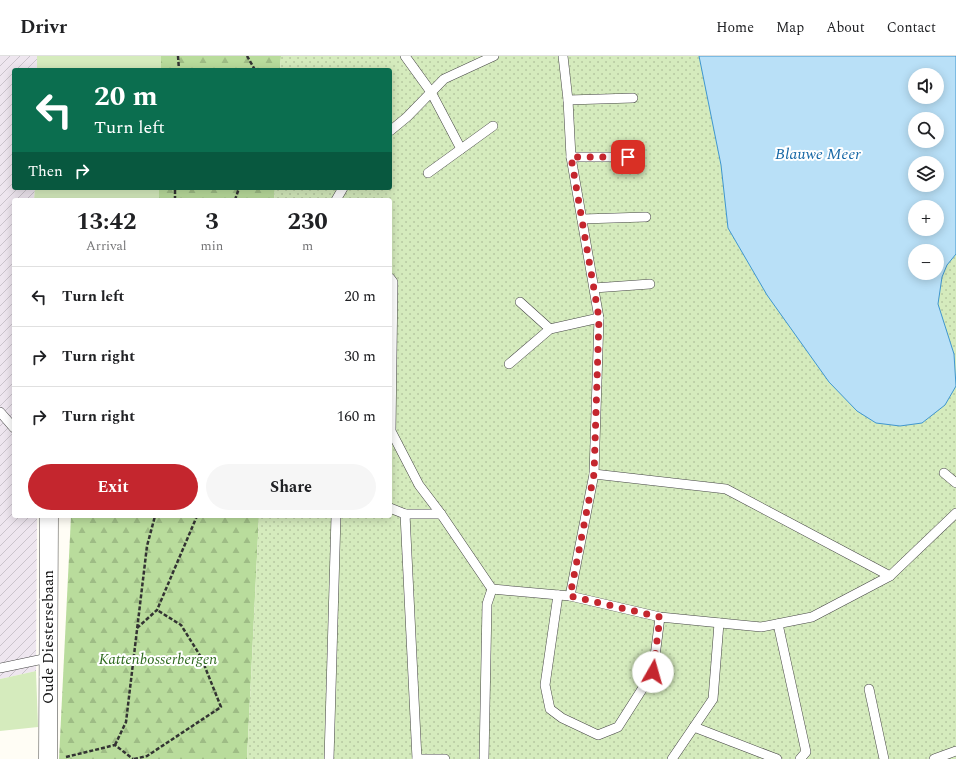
<!DOCTYPE html>
<html lang="en">
<head>
<meta charset="utf-8">
<style>
  :root { --surface:#fff; --page:#f6f6f6; --text:#202124; --muted:#757577; --line:#e0e0e0; --accent:#c4262e }
  body { margin:0; font-family:Spectral,serif; background:var(--page); color:var(--text); height:100vh; display:flex; flex-direction:column; font-size:15px; white-space:nowrap }
  * { box-sizing:border-box; margin:0 }
  p { font-size:13px; color:var(--muted) }
  .icon { flex:none; width:22px; height:22px; fill:none; stroke:currentColor; stroke-width:2; stroke-linecap:round; stroke-linejoin:round }
  .map { position:relative; flex:1; overflow:hidden }
  .panel { position:absolute; left:12px; top:142px; width:380px; height:320px; display:flex; flex-direction:column; background:var(--surface); border-radius:4px; box-shadow:0 2px 10px #0003 }
  .panel>* { flex:none }
  .top-card { position:absolute; left:12px; top:12px; width:380px; height:122px; border-radius:4px; box-shadow:0 2px 10px #0003; background:#0b6e4f; color:#fff; overflow:hidden }
  .fabs { position:absolute; left:908px; top:12px; display:grid; gap:8px }
  .fabs a { display:grid; place-items:center; width:36px; height:36px; border-radius:50%; background:var(--surface); box-shadow:0 2px 10px #0003; font-size:20px }
  .pin { position:absolute; display:grid; place-items:center; width:34px; height:34px; color:#fff; margin:-17px; border-radius:8px; box-shadow:0 2px 6px #0006 }
  .me { position:absolute; width:44px; margin:-22px; rotate:7deg; stroke-linejoin:round; filter:drop-shadow(0 0 3px #0008) }
  .turn { display:flex; align-items:center; gap:14px; height:84px; padding:0 16px; font-size:18px }
  .turn .icon { width:52px; height:52px; stroke-width:2.5 }
  .turn b { display:block; font-size:28px; line-height:34px }
  .then { display:flex; align-items:center; height:38px; padding:0 16px; background:#0003; gap:8px; font-size:15px }
  .eta { display:flex; justify-content:space-evenly; align-items:center; height:68px; text-align:center }
  .eta b { font-size:24px; font-weight:700; line-height:28px }
  .primary-button { display:flex; gap:8px; margin-top:auto; padding:8px 16px }
  .primary-button a { flex:1; height:46px; border-radius:24px; background:var(--accent); color:#fff; font-size:16px; font-weight:700; line-height:46px; text-align:center }
  .primary-button a+a { background:var(--page); color:var(--text) }
  ul { padding:0; list-style:none }
  li { display:flex; align-items:center; gap:12px; height:60px; padding:0 16px; border-top:1px solid var(--line) }
  li div { flex:1 }
  li b { display:block; font-size:15px }
  li em { font-style:normal }
  header { display:flex; align-items:center; gap:24px; box-sizing:border-box; height:56px; padding:0 20px; background:var(--surface); border-bottom:1px solid var(--line) }
  header strong { font-size:19px }
  nav { display:flex; gap:22px; margin-inline-start:auto; font-size:14px }
  .map>svg:first-child { display:block }
</style>
</head>
<body>
<header>
<strong>Drivr</strong>
<nav><a>Home</a><a>Map</a><a>About</a><a>Contact</a></nav>
</header>
<div class="map">
<svg width="956" height="703" viewBox="0 0 956 703">
  <defs>
    <pattern id="industrial-furrows" width="10" height="10" patternUnits="userSpaceOnUse"><rect width="10" height="10" fill="#eee6ef"/><path d="M-1 1l2-2M0 10L10 0M9 11l2-2" fill="none" stroke="#cbc4cc"/></pattern>
    <pattern id="forest-firs" width="22" height="20" patternUnits="userSpaceOnUse"><rect width="22" height="20" fill="#b9dc9c"/><path d="M5 1l3.5 6h-7zM16 11l3.5 6h-7z" fill="#9ebc85"/></pattern>
    <pattern id="park-dots" width="8" height="8" patternUnits="userSpaceOnUse"><rect width="8" height="8" fill="#d5ebbd"/><path d="M2 2h.1M6 6h.1" fill="none" stroke="#b6c8a1" stroke-width="1.8" stroke-linecap="round"/></pattern>
  </defs>
  <rect width="100%" height="100%" fill="#fffdf5"/>
  <path fill="url(#industrial-furrows)" d="M0,0H37V14H14V132H35L34,144H14V460H37L36,615L0,623Z"/>
  <g fill="#d5ebbd">
    <rect x="37" y="0" width="124" height="14"/>
    <path d="M35,132H159V144H34Z"/>
    <path d="M36,615L38,671L0,675V623Z"/>
  </g>
  <g fill="url(#forest-firs)">
    <path d="M161,0H281L280,14H161Z"/>
    <path d="M159,132H275L274,144H159Z"/>
    <path d="M71,460H259L247,703H59Z"/>
  </g>
  <path fill="url(#park-dots)" fill-rule="evenodd" d="M281,0H956V703H247L259,460H390V144H274L275,132H390V14H280ZM915,19H937V41H915ZM915,63H937V85H915ZM915,107H937V129H915ZM915,151H937V173H915ZM915,195H937V217H915Z"/>
  <path fill="#b9e0f7" stroke="#3f96cf" fill-rule="evenodd" d="M699,0H956V198L947,209L942,221L938,248L954,298L956,330L945,349L922,367L900,370L876,367L857,355L829,326L767,239L728,172L721,109ZM915,19H937V41H915ZM915,63H937V85H915ZM915,107H937V129H915ZM915,151H937V173H915ZM915,195H937V217H915Z"/>
  <g fill="none" stroke-linecap="round" stroke-linejoin="round">
    <defs>
      <g id="lane">
        <path d="M405,0L431,36L461,93"/>
        <path d="M563,0L568,44L571,101L599,262L594,418L570,540"/>
        <path d="M568,44L633,42"/>
        <path d="M390,75L407,61L444,23L494,0"/>
        <path d="M571,101H628"/>
        <path d="M428,117L493,70"/>
        <path d="M336,144L343,132"/>
        <path d="M582,163L646,161"/>
        <path d="M390,222L393,226L391,375L419,429L441,458L492,533"/>
        <path d="M594,232L650,228"/>
        <path d="M520,246L550,273"/>
        <path d="M509,308L550,273L599,262"/>
        <path d="M0,356L14,372"/>
        <path d="M944,417L956,427"/>
        <path d="M594,418L726,433L890,520"/>
        <path d="M390,452L405,458"/>
        <path d="M492,533L570,540L660,561L761,571L812,561L890,520L956,457"/>
        <path d="M558,539L545,629L550,653L562,662L598,679L618,671L653,616L660,561"/>
        <path d="M778,568L806,696L800,703"/>
        <path d="M0,612L48,602"/>
        <path d="M869,633L884,703"/>
        <path d="M694,671L777,703"/>
        <path d="M329,703L336,460"/>
        <path d="M417,703L405,458H441"/>
        <path d="M417,703H445"/>
        <path d="M484,703L487,548L492,533"/>
        <path d="M672,703L713,643L719,567"/>
        <path d="M934,703L956,695"/>
      </g>
      <path id="street" d="M48,703L49,460"/>
    </defs>
    <use href="#lane" stroke="#444" stroke-width="10"/>
    <use href="#street" stroke="#444" stroke-width="19"/>
    <g stroke="#333" stroke-width="2.5" stroke-dasharray="4 2" stroke-linecap="butt">
      <path d="M178,0L179,14"/>
      <path d="M247,0L255,14"/>
      <path d="M175,144V132"/>
      <path d="M235,144L239,132"/>
      <path d="M137,572L157,554L197,460"/>
      <path d="M115,689L126,666L147,490L155,460"/>
      <path d="M66,701L115,689L133,703"/>
      <path d="M134,703L147,700L221,651L201,601L181,569L157,554"/>
    </g>
    <use href="#lane" stroke="#fff" stroke-width="9"/>
    <use href="#street" stroke="#fff" stroke-width="18"/>
  </g>
  <g fill="none" stroke-linecap="round" stroke-linejoin="round">
    <path stroke="#c4262e" stroke-width="7" stroke-dasharray="0 12.6" d="M628,101H571L599,262L594,418L570,540L660,561L653,616"/>
  </g>
  <g text-anchor="middle" stroke-width="4" stroke-linejoin="round" paint-order="stroke">
    <g font-size="15" fill="#111" stroke="#fff">
      <text transform="translate(48 581) rotate(-90)" y="5">Oude Diestersebaan</text>
    </g>
    <g font-size="15" font-style="italic" fill="#2f6b1f" stroke="#fff">
      <text x="158" y="608">Kattenbosserbergen</text>
    </g>
    <g font-size="16" font-style="italic" fill="#1768a6" stroke="#fff">
      <text x="818" y="103">Blauwe Meer</text>
    </g>
  </g>
</svg>
<div class="fabs">
<a><svg class="icon" aria-label="sound" viewBox="0 0 24 24"><path d="M4 9h4l5-4v14l-5-4H4zM17 9q2 3 0 6"/></svg></a>
<a><svg class="icon" aria-label="search" viewBox="0 0 24 24"><circle cx="10" cy="10" r="6"/><path d="M15 15l6 6"/></svg></a>
<a><svg class="icon" aria-label="layers" viewBox="0 0 24 24"><path d="M12 4l9 5-9 5-9-5zM3 14l9 5 9-5"/></svg></a>
<a>+</a>
<a>−</a>
</div>
<div class="pin" style="left:628px;top:101px;background:#d93025"><svg class="icon" aria-label="arrive" viewBox="0 0 24 24"><path d="M6 21V4h12l-3 4 3 4H6"/></svg></div>
<svg class="me" style="left:653px;top:616px" viewBox="-20 -20 40 40"><circle r="19" fill="#fff"/><path d="M0-13L10 11 0 6-10 11z" fill="#c4262e"/></svg>
<div class="top-card">
<div class="turn"><svg class="icon" aria-label="left" viewBox="0 0 24 24"><path d="M17 20v-9H6M10 6l-5 5 5 5"/></svg><div><b>20 m</b>Turn left</div></div>
<div class="then">Then<svg class="icon" aria-label="right" viewBox="0 0 24 24"><path d="M7 20v-9h11M14 6l5 5-5 5"/></svg></div>
</div>
<section class="panel">
<div class="eta">
<div><b>13:42</b><p>Arrival</p></div>
<div><b>3</b><p>min</p></div>
<div><b>230</b><p>m</p></div>
</div>
<ul>
<li><svg class="icon" aria-label="left" viewBox="0 0 24 24"><path d="M17 20v-9H6M10 6l-5 5 5 5"/></svg><div><b>Turn left</b></div><em>20 m</em></li>
<li><svg class="icon" aria-label="right" viewBox="0 0 24 24"><path d="M7 20v-9h11M14 6l5 5-5 5"/></svg><div><b>Turn right</b></div><em>30 m</em></li>
<li><svg class="icon" aria-label="right" viewBox="0 0 24 24"><path d="M7 20v-9h11M14 6l5 5-5 5"/></svg><div><b>Turn right</b></div><em>160 m</em></li>
</ul>
<div class="primary-button"><a>Exit</a><a>Share</a></div>
</section>
</div>
</body>
</html>
